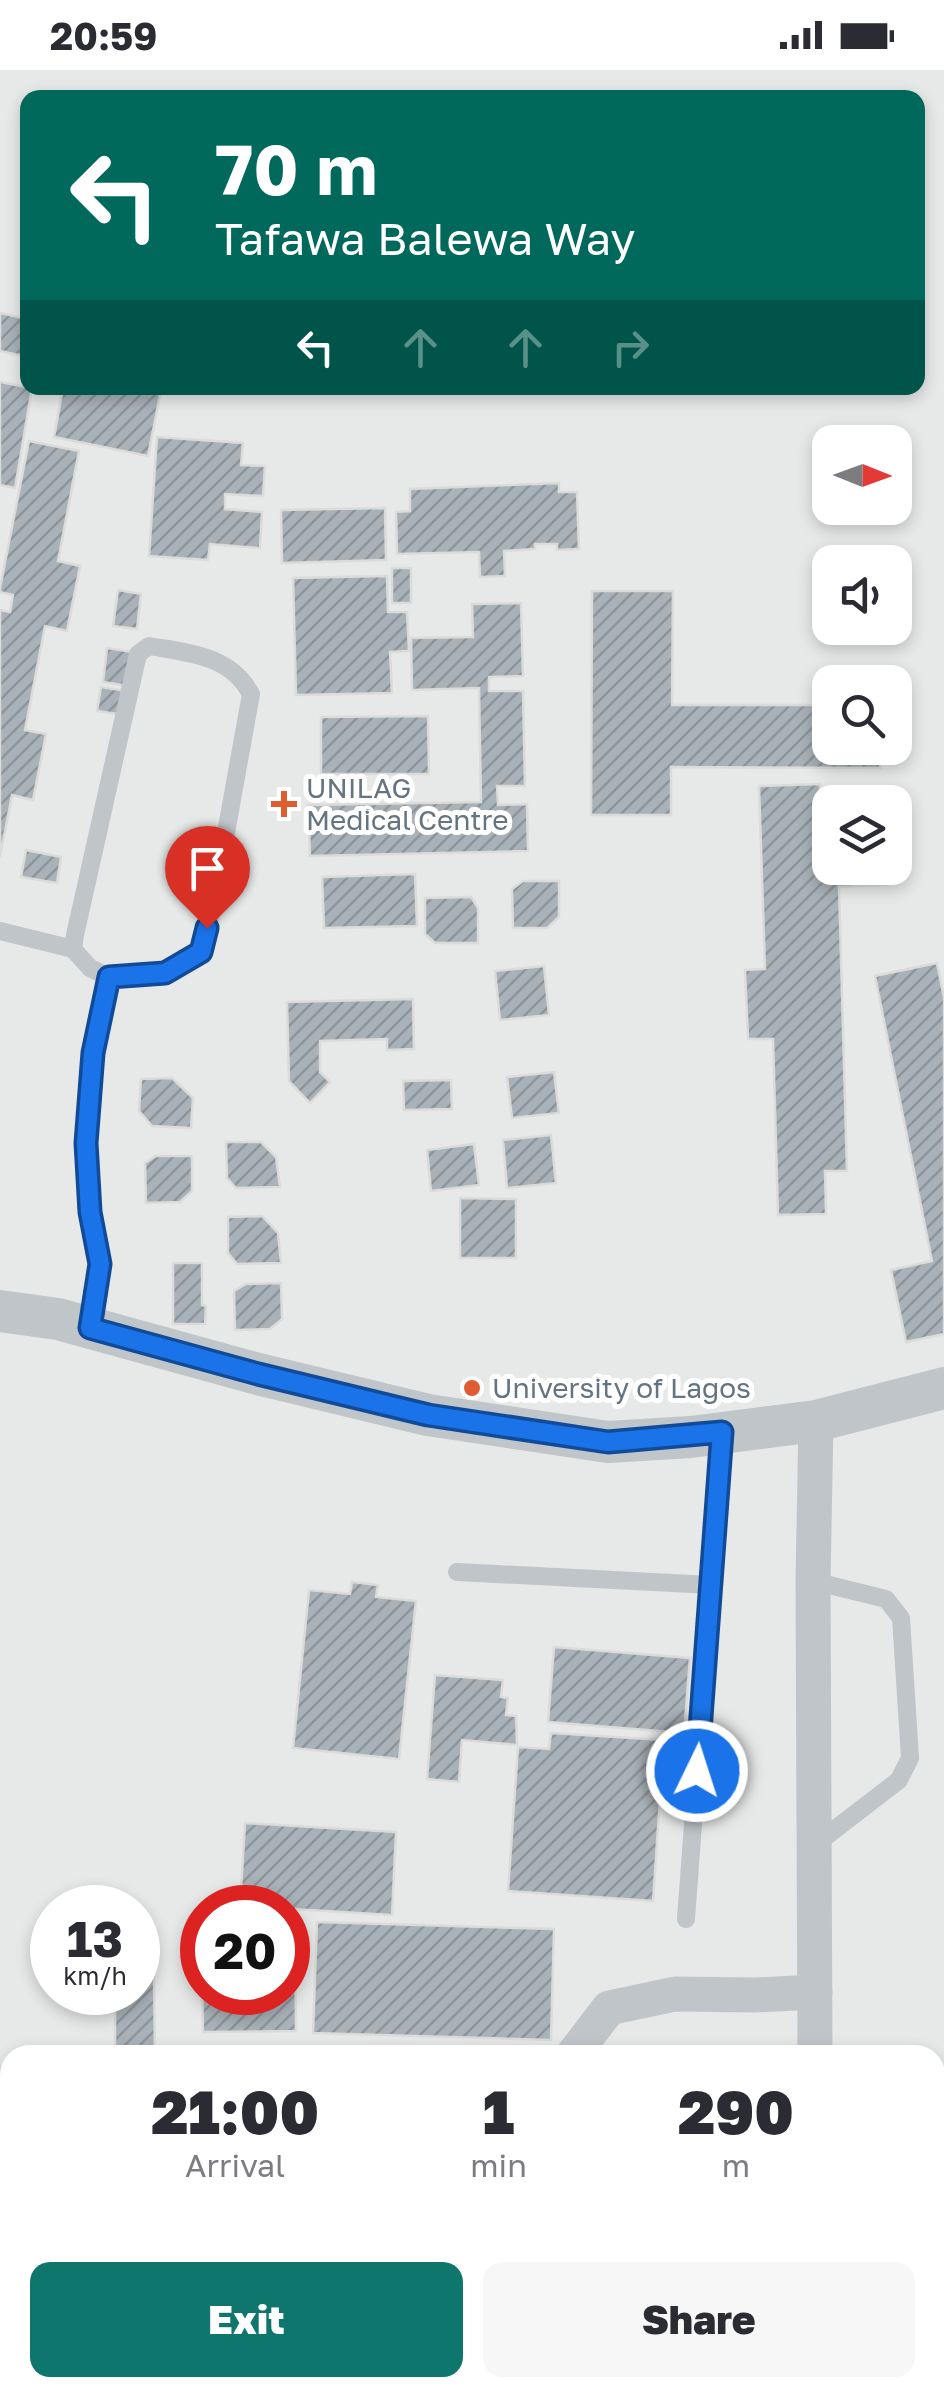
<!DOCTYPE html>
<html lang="en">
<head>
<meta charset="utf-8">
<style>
  :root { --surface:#fff; --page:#f7f7f7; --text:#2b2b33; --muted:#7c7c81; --accent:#0f766e }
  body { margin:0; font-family:"Golos Text",sans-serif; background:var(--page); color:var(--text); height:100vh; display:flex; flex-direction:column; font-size:38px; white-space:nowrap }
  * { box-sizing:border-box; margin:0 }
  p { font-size:32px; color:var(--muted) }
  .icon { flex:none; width:55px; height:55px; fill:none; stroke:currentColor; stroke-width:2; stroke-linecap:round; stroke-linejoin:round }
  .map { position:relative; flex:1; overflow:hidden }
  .side { position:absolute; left:0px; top:1975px; width:945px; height:352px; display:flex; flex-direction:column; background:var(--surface); border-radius:30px 30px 0 0; box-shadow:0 5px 15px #0003 }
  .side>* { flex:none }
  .hud { position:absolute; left:20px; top:20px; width:905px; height:305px; border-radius:20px; box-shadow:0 5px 15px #0003; background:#00695c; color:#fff; overflow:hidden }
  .needle { width:65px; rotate:91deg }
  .tools { position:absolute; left:812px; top:355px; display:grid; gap:20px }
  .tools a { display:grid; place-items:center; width:100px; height:100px; border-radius:20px; background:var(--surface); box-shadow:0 5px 15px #0003; font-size:50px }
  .speed { position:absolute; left:30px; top:1815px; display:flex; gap:20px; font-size:50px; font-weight:700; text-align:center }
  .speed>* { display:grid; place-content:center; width:130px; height:130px; border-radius:50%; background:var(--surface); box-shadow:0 5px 15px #0003; line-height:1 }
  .speed small { font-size:25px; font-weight:400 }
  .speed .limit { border:15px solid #d22; background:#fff; color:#111 }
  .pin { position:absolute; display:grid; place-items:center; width:85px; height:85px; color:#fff; margin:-102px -42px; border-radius:50% 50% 50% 0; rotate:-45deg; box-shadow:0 0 10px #0007 }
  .pin .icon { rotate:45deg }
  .me { position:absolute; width:110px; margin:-55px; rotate:4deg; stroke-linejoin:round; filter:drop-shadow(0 0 8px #0008) }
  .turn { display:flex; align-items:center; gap:35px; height:210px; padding:0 30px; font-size:45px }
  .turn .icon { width:130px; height:130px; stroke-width:2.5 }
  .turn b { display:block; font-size:70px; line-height:85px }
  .lanes { display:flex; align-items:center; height:95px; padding:0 30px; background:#0003; justify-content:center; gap:50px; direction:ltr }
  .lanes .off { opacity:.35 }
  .eta { display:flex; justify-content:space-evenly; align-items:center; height:170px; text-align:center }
  .eta b { font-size:60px; font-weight:800; line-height:70px }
  .button { display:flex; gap:20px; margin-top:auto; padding:20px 30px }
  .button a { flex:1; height:115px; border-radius:20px; background:var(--accent); color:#fff; font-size:40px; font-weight:800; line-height:115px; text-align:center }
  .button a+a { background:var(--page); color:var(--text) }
  .status { display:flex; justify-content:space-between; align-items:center; height:70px; padding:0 50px; background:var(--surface); direction:ltr }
  .status svg { height:28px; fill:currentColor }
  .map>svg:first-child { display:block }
</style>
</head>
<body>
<div class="status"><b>20:59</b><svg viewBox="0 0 49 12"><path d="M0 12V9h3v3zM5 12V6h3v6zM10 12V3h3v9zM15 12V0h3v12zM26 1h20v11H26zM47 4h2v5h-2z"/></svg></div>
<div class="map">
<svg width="944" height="2327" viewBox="0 0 944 2327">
  <defs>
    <pattern id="building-hatch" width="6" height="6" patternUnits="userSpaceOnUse" patternTransform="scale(2.5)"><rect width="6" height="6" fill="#a9b2b8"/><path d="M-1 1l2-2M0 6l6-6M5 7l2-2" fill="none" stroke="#8d959b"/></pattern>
  </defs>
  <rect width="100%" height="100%" fill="#f9f9f7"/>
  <path fill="#e7e8e8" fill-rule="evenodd" d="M0,0H944V2327H0ZM28,28H918V318H28ZM830,372H895V438H830ZM830,492H895V558H830ZM830,612H895V678H830ZM830,732H895V798H830ZM52,1838H138V1922H52ZM202,1838H288V1922H202ZM10,1985H935V2318H10Z"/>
  <g fill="url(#building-hatch)" stroke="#dbdbd9" stroke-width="2.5">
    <path d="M0,243L28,249V287L0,281Z"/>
    <path d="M0,312L32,318L15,418L0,415Z"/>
    <path d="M63,318L161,320L148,386L54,367Z"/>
    <path d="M157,367L243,373L241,395L265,396L263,426L225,424V439L262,442L260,478L210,474L208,490L149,486Z"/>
    <path d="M29,371L79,381L58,491L80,496L67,561L45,556L25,660L46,664L33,730L12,725L0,787V540L10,542L13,525L0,522V518Z"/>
    <path d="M559,413V422H577L579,479L557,480V474H535V479L504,481L505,506L480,507L479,482L397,484L396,442L410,441V419Z"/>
    <path d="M385,438L386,490L282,493L281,440Z"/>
    <rect x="392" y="498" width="19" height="35"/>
    <path d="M387,506L388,542H407L409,581L390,582L392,623L296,625L293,508Z"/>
    <path d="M118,520L141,524L137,559L113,556Z"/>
    <path d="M592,521H673L672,635H830V678H881L880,698L671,697V745H591Z"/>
    <path d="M521,533L523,606L489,607V621H523L525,716H497L498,735L527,734L528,781L310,786L308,735L481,732L479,618L412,620L411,568L473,567L472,534Z"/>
    <path d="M107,578L133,582L128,616L103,612Z"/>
    <path d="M101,617L127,621L124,645L97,641Z"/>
    <path d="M428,646L429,704H321V647Z"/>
    <path d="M820,714L821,762H830V798H887V815L839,817L847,1101H825L826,1144L778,1145L773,969H748L745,900L765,899L759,716Z"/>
    <path d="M26,780L61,787L57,813L21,807Z"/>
    <path d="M415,804L417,856L324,858L322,807Z"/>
    <path d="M523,811H559V847L547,858H513L512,819Z"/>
    <path d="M471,827L478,838V873H435L425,864V828Z"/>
    <path d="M937,893L944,928V1264L906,1272L891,1200L932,1191L875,906Z"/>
    <path d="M544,896L549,945L500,950L495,901Z"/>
    <path d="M413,929L414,979L387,980V969L320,971V1002L330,1012L310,1033L289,1011L287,932Z"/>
    <path d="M554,1002L559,1043L512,1048L507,1007Z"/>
    <path d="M172,1008L193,1028L191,1058L152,1056L139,1041L141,1009Z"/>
    <path d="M451,1010L452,1039L404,1040L403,1011Z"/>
    <path d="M551,1065L556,1113L507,1118L503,1070Z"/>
    <path d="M226,1072H261L276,1087L280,1117L236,1118L227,1108Z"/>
    <path d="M474,1074L479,1115L431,1121L427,1080Z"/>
    <path d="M156,1086H192V1121L180,1132L146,1133L145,1093Z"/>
    <path d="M460,1128L516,1129V1188H460Z"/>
    <path d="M262,1146L278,1163L281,1193L237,1194L228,1183V1147Z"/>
    <path d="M173,1193H202V1235L206,1236L205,1254H173Z"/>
    <path d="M281,1213L282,1249L270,1259L235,1260L234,1221L246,1214Z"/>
    <path d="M352,1512L378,1515L376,1527L416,1531L399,1689L293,1678L309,1520L350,1524Z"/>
    <path d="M554,1577L690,1588L684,1663L548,1652Z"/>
    <path d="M435,1605L503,1610L501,1627L508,1628L506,1645L516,1646L517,1675L462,1670L459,1712L427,1709Z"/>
    <path d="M551,1663L664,1670L653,1831L508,1821L518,1677L549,1679Z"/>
    <path d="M245,1753L396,1762L392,1845L240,1836Z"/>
    <path d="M317,1852L554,1859L551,1970L313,1963Z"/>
    <path d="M295,1858L296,1961L203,1962L201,1860L202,1922H288V1859Z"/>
    <path d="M138,1900H154L155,1985H115V1922H138Z"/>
    <rect x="935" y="2139" width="9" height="136"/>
    <path d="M472,2318H528L527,2327H472Z"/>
    <rect x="640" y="2318" width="72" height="9"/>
    <path d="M402,2322L463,2323V2327H402Z"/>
  </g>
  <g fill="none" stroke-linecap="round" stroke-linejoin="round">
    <g stroke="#bbbec1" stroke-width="6" stroke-dasharray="5 5" stroke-linecap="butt">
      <path d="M935,2316L944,2315"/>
      <path d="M845,2319L888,2318"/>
    </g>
    <g stroke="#c0c5c9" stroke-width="18">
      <path d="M149,576C189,583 230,585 251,624L213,835L201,882L165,903L109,907L90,898L73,879L75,865L138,584Z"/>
      <path d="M0,861L73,879"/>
      <path d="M90,1257L100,1193L90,1142L86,1073L93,983L109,907"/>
      <path d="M457,1502L711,1515"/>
      <path d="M813,1511L886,1529L901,1548L910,1688L899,1710L816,1774"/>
      <path d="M686,1849L722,1363"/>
    </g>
    <g stroke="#c0c5c9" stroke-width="35">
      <path d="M573,1985L609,1938L675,1924L755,1925L815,1922"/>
      <path d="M815,1985L813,1511L816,1351"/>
      <path d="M815,2327V2318"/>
    </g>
    <path stroke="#c0c5c9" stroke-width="42" d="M0,1241L58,1249L258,1304L428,1345L608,1372L691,1367L816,1351L944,1318"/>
  </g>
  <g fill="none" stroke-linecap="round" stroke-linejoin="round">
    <defs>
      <path id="route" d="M207,858L201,882L165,903L109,907L93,983L86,1073L90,1142L100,1194L90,1258L258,1304L428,1345L608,1372L722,1362L697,1701"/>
    </defs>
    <use href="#route" stroke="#114b97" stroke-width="25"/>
    <use href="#route" stroke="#1a73e8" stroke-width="18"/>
  </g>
  <g fill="#de5d31" stroke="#fff" stroke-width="4">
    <path d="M279 719h10v10h10v10h-10v10h-10v-10h-10v-10h10z"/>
    <circle cx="472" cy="1318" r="10"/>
  </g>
  <g text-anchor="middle" stroke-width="10" stroke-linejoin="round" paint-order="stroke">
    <g font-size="28" fill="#657481" stroke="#fff" text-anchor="start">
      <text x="306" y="728">UNILAG<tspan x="306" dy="32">Medical Centre</tspan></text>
      <text x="492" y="1328">University of Lagos</text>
    </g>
  </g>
</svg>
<div class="tools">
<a><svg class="needle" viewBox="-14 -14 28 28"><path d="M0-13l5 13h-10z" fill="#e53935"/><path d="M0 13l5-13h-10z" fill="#7c7c81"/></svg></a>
<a><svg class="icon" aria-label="sound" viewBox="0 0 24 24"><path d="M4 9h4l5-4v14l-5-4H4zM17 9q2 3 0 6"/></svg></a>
<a><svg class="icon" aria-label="search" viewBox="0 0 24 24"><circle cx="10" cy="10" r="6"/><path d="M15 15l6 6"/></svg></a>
<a><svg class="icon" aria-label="layers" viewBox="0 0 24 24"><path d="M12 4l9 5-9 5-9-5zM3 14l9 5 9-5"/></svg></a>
</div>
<div class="speed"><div>13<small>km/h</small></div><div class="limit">20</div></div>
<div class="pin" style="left:207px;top:858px;background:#d93025"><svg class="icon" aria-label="arrive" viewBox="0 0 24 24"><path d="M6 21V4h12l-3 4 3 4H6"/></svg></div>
<svg class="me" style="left:697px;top:1701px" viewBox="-20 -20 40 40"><circle r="17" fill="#1a73e8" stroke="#fff" stroke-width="3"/><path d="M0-11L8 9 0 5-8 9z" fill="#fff"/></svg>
<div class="hud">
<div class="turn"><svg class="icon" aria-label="left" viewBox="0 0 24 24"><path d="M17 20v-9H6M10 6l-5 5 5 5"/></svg><div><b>70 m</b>Tafawa Balewa Way</div></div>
<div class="lanes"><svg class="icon" aria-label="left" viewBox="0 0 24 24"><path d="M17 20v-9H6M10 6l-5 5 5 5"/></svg><svg class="icon off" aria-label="ahead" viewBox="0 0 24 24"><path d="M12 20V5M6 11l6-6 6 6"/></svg><svg class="icon off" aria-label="ahead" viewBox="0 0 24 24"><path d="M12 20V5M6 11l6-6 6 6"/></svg><svg class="icon off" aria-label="right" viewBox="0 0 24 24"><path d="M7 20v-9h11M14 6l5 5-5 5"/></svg></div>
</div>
<section class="side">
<div class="eta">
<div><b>21:00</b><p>Arrival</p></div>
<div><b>1</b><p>min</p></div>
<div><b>290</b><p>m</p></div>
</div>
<div class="button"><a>Exit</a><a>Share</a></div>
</section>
</div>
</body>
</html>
